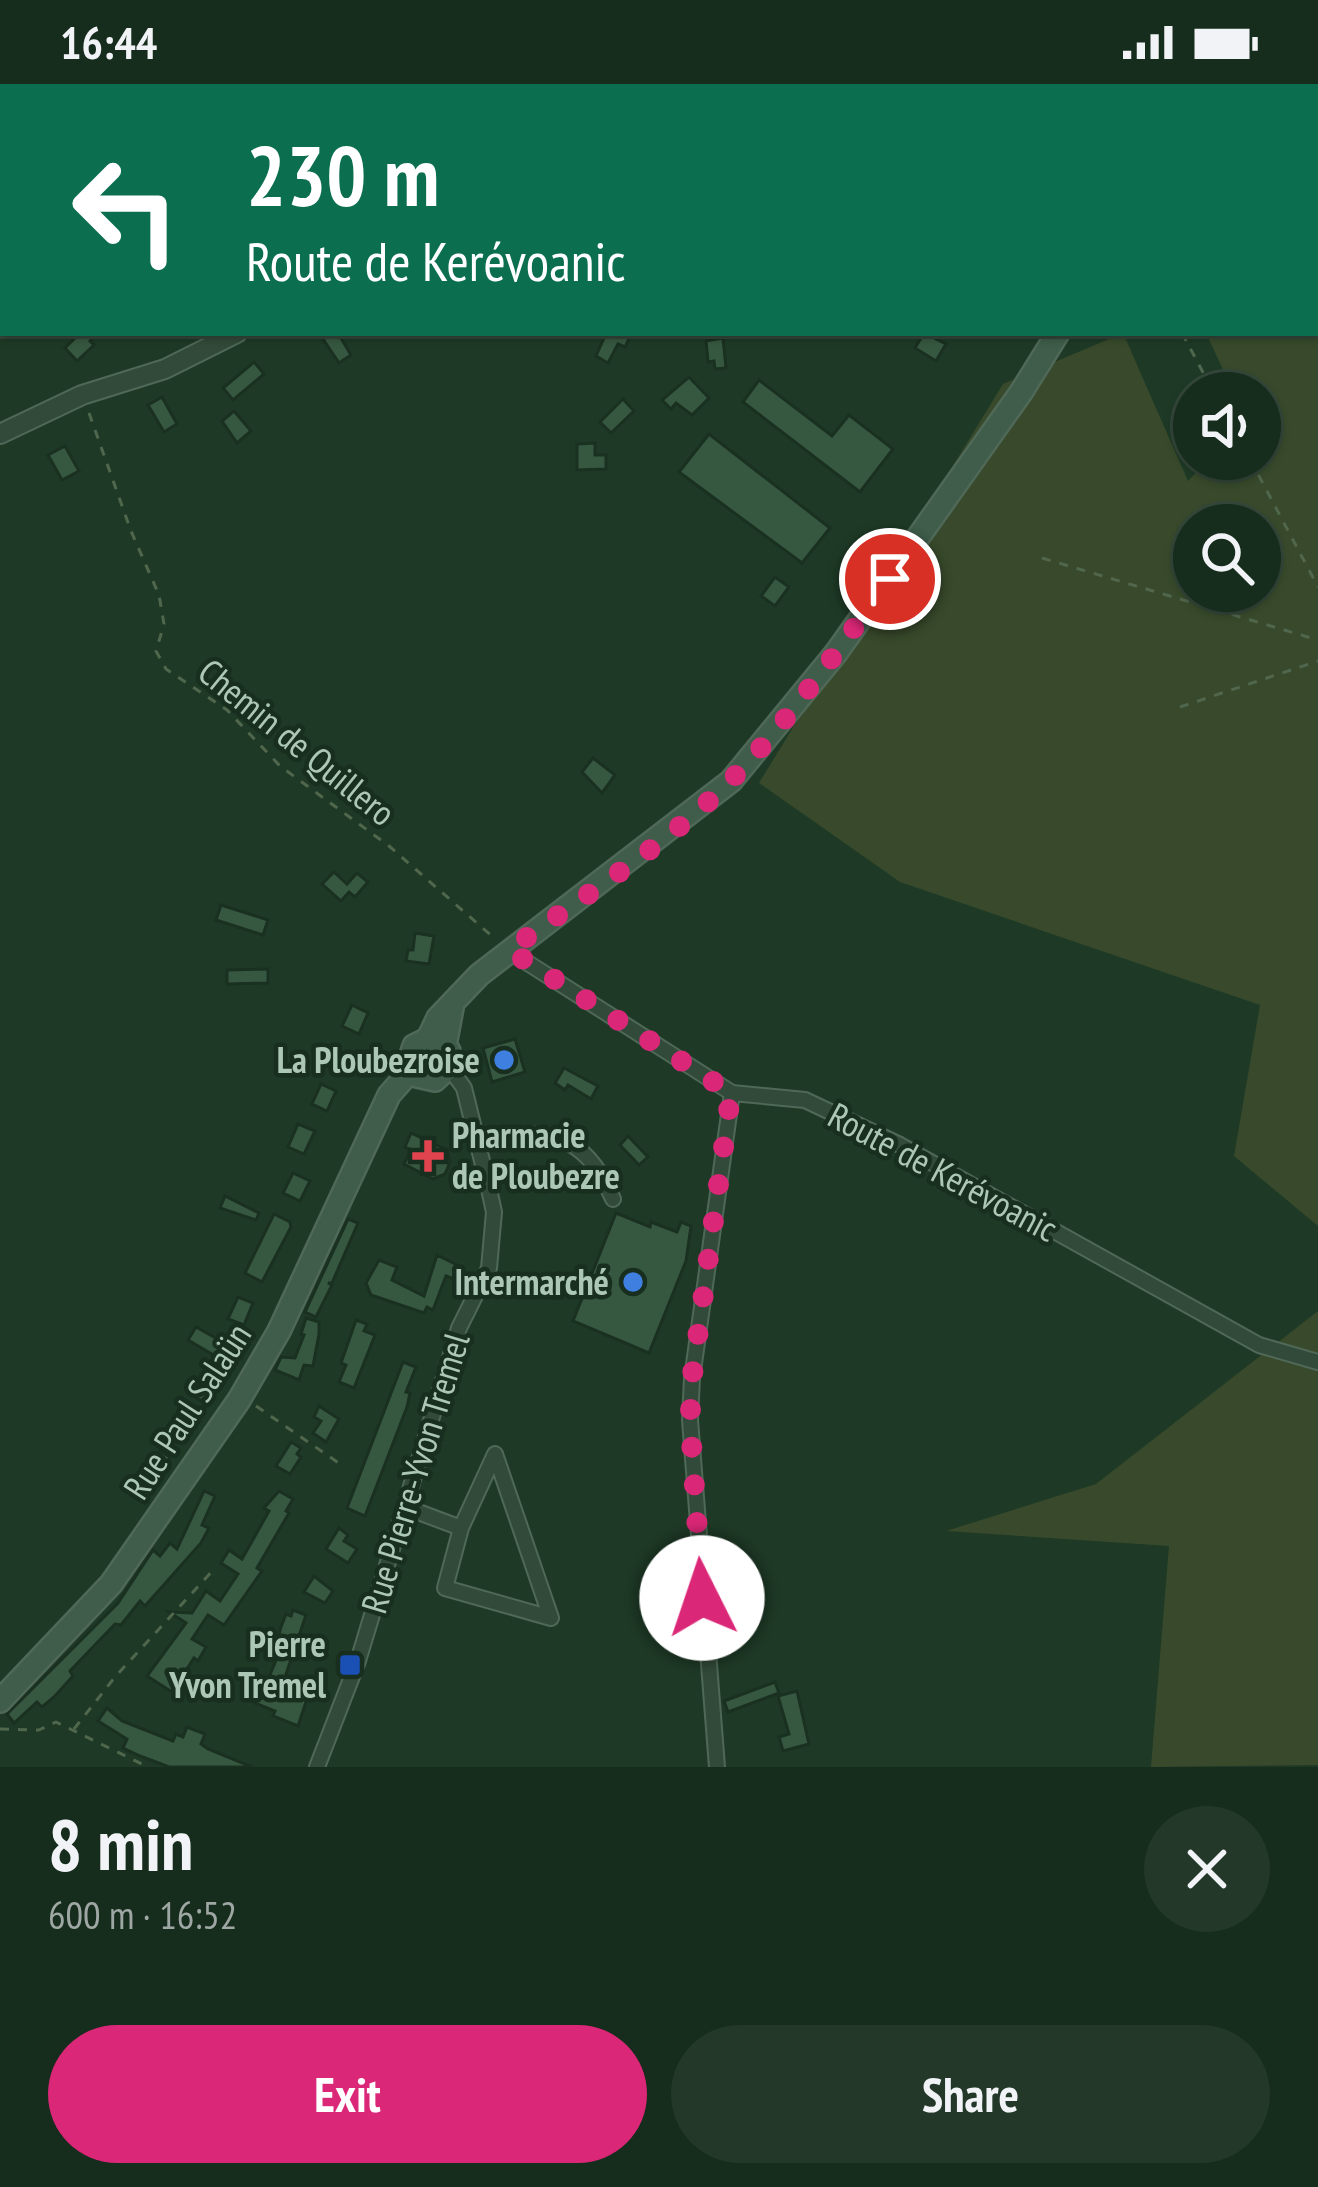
<!DOCTYPE html>
<html lang="en">
<head>
<meta charset="utf-8">
<style>
  :root { --surface:#162c1c; --page:#233829; --text:#f1f3f6; --muted:#9ea7a3; --line:#35483b; --accent:#db2777 }
  body { margin:0; font-family:"PT Sans Narrow",sans-serif; background:var(--page); color:var(--text); height:100vh; display:flex; flex-direction:column; font-size:45px; white-space:nowrap }
  * { box-sizing:border-box; margin:0 }
  p { font-size:39px; color:var(--muted) }
  .icon { flex:none; width:66px; height:66px; fill:none; stroke:currentColor; stroke-width:2; stroke-linecap:round; stroke-linejoin:round }
  .map { position:relative; height:1683px; overflow:hidden }
  .side { display:flex; flex-direction:column; background:var(--surface); flex:1 }
  .side>* { flex:none }
  .banner { position:absolute; left:0px; top:0px; width:1320px; height:252px; box-shadow:0 3px 9px #0004,0 0 0 3px var(--line); background:#0b6e4f; color:#fff; overflow:hidden }
  .tools { position:absolute; left:1173px; top:288px; display:grid; gap:24px }
  .tools a { display:grid; place-items:center; width:108px; height:108px; border-radius:50%; background:var(--surface); box-shadow:0 3px 9px #0004,0 0 0 3px var(--line); font-size:60px }
  .pin { position:absolute; display:grid; place-items:center; width:102px; height:102px; color:#fff; margin:-51px; border:6px solid #fff; border-radius:50%; box-shadow:0 3px 12px #0007 }
  .me { position:absolute; width:132px; margin:-66px; rotate:356deg; stroke-linejoin:round; filter:drop-shadow(0 0 9px #0008) }
  .turn { display:flex; align-items:center; gap:42px; height:252px; padding:0 48px; font-size:54px }
  .turn .icon { width:156px; height:156px; stroke-width:2.5 }
  .turn b { display:block; font-size:84px; line-height:102px }
  .round { display:grid; place-items:center; flex:none; width:126px; height:126px; border-radius:63px; background:var(--page) }
  .overview { display:flex; align-items:center; justify-content:space-between; height:204px; padding:0 48px }
  h1 { font-size:72px; font-weight:700; line-height:90px }
  .primary-button { display:flex; gap:24px; margin-top:auto; padding:24px 48px }
  .primary-button a { flex:1; height:138px; border-radius:72px; background:var(--accent); color:#fff; font-size:48px; font-weight:700; line-height:138px; text-align:center }
  .primary-button a+a { background:var(--page); color:var(--text) }
  .status { display:flex; justify-content:space-between; align-items:center; height:84px; padding:0 60px; background:var(--surface); direction:ltr }
  .status svg { height:33px; fill:currentColor }
  .map>svg:first-child { display:block }
</style>
</head>
<body>
<div class="status"><b>16:44</b><svg viewBox="0 0 49 12"><path d="M0 12V9h3v3zM5 12V6h3v6zM10 12V3h3v9zM15 12V0h3v12zM26 1h20v11H26zM47 4h2v5h-2z"/></svg></div>
<div class="map">
<svg width="1318" height="1683" viewBox="0 0 1318 1683">
  <rect width="100%" height="100%" fill="#1e3a26"/>
  <g fill="#384a2b" fill-rule="evenodd">
    <path d="M1318,165V1142L1234,1072L1260,921L900,798L759,699L1003,300L1123,249L1188,397L1209,375H1260V309H1234L1206,249H1317ZM1194,441H1260V507H1194Z"/>
    <path d="M1318,1227V1681L1151,1683L1169,1462L946,1447L1096,1400Z"/>
  </g>
  <g fill="#375840" stroke="#1a3020" stroke-width="3">
    <path d="M80,249H99L90,257L94,261L77,277L65,264Z"/>
    <path d="M319,249H338L351,271L339,279Z"/>
    <path d="M595,249H632L625,263L618,260L608,279L596,272L604,254Z"/>
    <path d="M924,249L946,260L936,277L915,264Z"/>
    <path d="M723,254L726,284L715,285L714,277L708,278L706,257Z"/>
    <path d="M254,278L264,290L233,316L223,304Z"/>
    <path d="M689,293L709,314L692,331L676,319L671,325L662,316Z"/>
    <path d="M759,296L832,352L849,331L893,365L860,408L743,318Z"/>
    <path d="M162,313L177,340L164,348L148,321Z"/>
    <path d="M623,315L634,327L611,349L600,338Z"/>
    <path d="M234,327L251,347L237,359L222,337Z"/>
    <path d="M709,350L830,444L802,479L679,388Z"/>
    <path d="M595,359V371H606V385L577,386V360Z"/>
    <path d="M65,362L79,387L62,396L48,371Z"/>
    <path d="M775,493L789,503L775,522L761,512Z"/>
    <path d="M593,674L615,691L602,709L582,688Z"/>
    <path d="M334,788L347,800L357,789L368,798L355,813L349,808L341,817L322,800Z"/>
    <path d="M221,821L268,836L263,851L216,836Z"/>
    <path d="M415,849L434,852L429,880L406,877L408,866H413Z"/>
    <path d="M268,885V899L227,900V886Z"/>
    <path d="M352,921L368,929L359,950L342,942Z"/>
    <path d="M515,955L525,988L492,998L483,964Z"/>
    <path d="M564,984L598,1002L591,1015L568,1001L565,1006L555,999Z"/>
    <path d="M321,1000L336,1007L327,1027L312,1020Z"/>
    <path d="M298,1040L315,1047L304,1070L288,1063Z"/>
    <path d="M411,1049L447,1066L450,1078L445,1090L433,1095L404,1080L411,1066L405,1063Z"/>
    <path d="M628,1052L648,1073L639,1081L620,1061Z"/>
    <path d="M293,1089L310,1097L300,1117L283,1109Z"/>
    <path d="M225,1112L259,1129L256,1136L220,1124Z"/>
    <path d="M616,1129L650,1143L651,1138L677,1148L681,1138L691,1142L686,1177L649,1269L573,1237Z"/>
    <path d="M274,1130L290,1138L291,1143L262,1198L245,1189Z"/>
    <path d="M348,1135L358,1139L332,1199H328L332,1201L316,1233L305,1228Z"/>
    <path d="M437,1171L459,1182L454,1195L446,1192L433,1226L427,1223L424,1229L371,1211L366,1199L379,1176L397,1183L392,1196L424,1212Z"/>
    <path d="M238,1213L253,1219L244,1241L228,1235Z"/>
    <path d="M306,1234L319,1238V1250L313,1282L304,1281L299,1296L275,1286L281,1273L295,1274L304,1251L301,1250Z"/>
    <path d="M356,1236L367,1240L364,1247L375,1251L354,1304L339,1298L346,1281L341,1279Z"/>
    <path d="M196,1243L230,1262L222,1276L188,1256Z"/>
    <path d="M403,1278L416,1283L406,1308L410,1309L407,1323L365,1432L347,1424Z"/>
    <path d="M207,1289L219,1297L207,1320L193,1312Z"/>
    <path d="M319,1322L339,1335L326,1358L313,1349L321,1337L314,1333Z"/>
    <path d="M291,1358L301,1364L297,1370L301,1373L290,1390L276,1382Z"/>
    <path d="M160,1367L170,1373L155,1397L145,1391Z"/>
    <path d="M204,1407L215,1412L202,1441L209,1444L201,1459L145,1522L140,1517L121,1541L115,1540L70,1587L73,1592L54,1613L42,1623L37,1618L14,1639L7,1630L118,1519L153,1466L160,1472L170,1459L177,1465Z"/>
    <path d="M279,1407L293,1415L286,1427L289,1429L257,1484L262,1487L224,1541L208,1531L192,1555L206,1563L198,1577L194,1574L172,1608L147,1592L186,1539L169,1528L192,1529L206,1507L220,1517L238,1490L221,1479L229,1466L242,1475L269,1427L264,1424Z"/>
    <path d="M339,1444L348,1451L344,1457L357,1465L348,1479L326,1465Z"/>
    <path d="M314,1492L333,1507L325,1519L304,1508Z"/>
    <path d="M293,1526L306,1531L281,1605L307,1615L298,1642L273,1632L275,1627L245,1615L253,1595L266,1600L277,1574L273,1572L281,1543L286,1530L291,1532Z"/>
    <path d="M775,1598L779,1609L728,1628L724,1617Z"/>
    <path d="M797,1607L809,1660L783,1667L779,1653L789,1650L778,1612Z"/>
    <path d="M107,1624L122,1637L173,1657L176,1650L183,1653L187,1643L205,1650L201,1660L208,1665L252,1683H169L140,1672L123,1664L127,1655L98,1637Z"/>
  </g>
  <g fill="none" stroke-linecap="round" stroke-linejoin="round">
    <defs>
      <g id="minor">
        <path d="M509,867L732,1009L805,1016L900,1061L1259,1261L1318,1278"/>
        <path d="M478,1057C545,1044 583,1045 613,1115"/>
        <path d="M405,1423L461,1444L445,1504L551,1534L495,1370L461,1444"/>
        <path d="M317,1683L358,1577L459,1244L489,1184L494,1128L489,1105L464,1004L449,983"/>
        <path d="M717,1683L690,1336L692,1294L732,1009"/>
      </g>
      <g id="tertiary">
        <path d="M655,3L660,0"/>
        <path d="M0,350L82,311L165,285L237,249"/>
      </g>
      <g id="secondary">
        <path d="M1199,3L1201,0"/>
        <path d="M428,955L438,934L479,891L731,697L836,569L1022,307L1058,249"/>
        <path d="M445,961L428,955L414,962L409,977L417,992L435,996L449,983V967L445,961L452,924"/>
        <path d="M0,1617L111,1500L239,1316L279,1247L389,1011L412,985"/>
      </g>
    </defs>
    <use href="#minor" stroke="#4f6857" stroke-width="18"/>
    <use href="#tertiary" stroke="#4f6857" stroke-width="22"/>
    <use href="#secondary" stroke="#4f6857" stroke-width="26"/>
    <g stroke="#50664d" stroke-width="3" stroke-dasharray="9 9" stroke-linecap="butt">
      <path d="M89,0L94,3"/>
      <path d="M435,0L441,3"/>
      <path d="M1317,241H1318"/>
      <path d="M1182,249L1214,309"/>
      <path d="M89,329L131,447L159,511L164,540L156,567L166,585L227,626L280,682L389,762L494,854"/>
      <path d="M1250,375L1318,503"/>
      <path d="M1042,474L1318,556"/>
      <path d="M1180,623L1318,577"/>
      <path d="M256,1322L343,1382"/>
      <path d="M0,1645L39,1646L56,1638L148,1683"/>
      <path d="M74,1645L115,1593L215,1484"/>
    </g>
    <use href="#minor" stroke="#324a39" stroke-width="14"/>
    <use href="#tertiary" stroke="#324a39" stroke-width="18"/>
    <use href="#secondary" stroke="#3f5d4a" stroke-width="21"/>
  </g>
  <g fill="none" stroke-linecap="round" stroke-linejoin="round">
    <path stroke="#db2777" stroke-width="21" stroke-dasharray="0 37.8" d="M702,1514L690,1336L692,1294L731,1009L509,866C581,814 666,761 729,698C788,639 840,562 890,495"/>
  </g>
  <g fill="#3f7fe0" stroke="#182e1e" stroke-width="4.5">
    <circle cx="504" cy="976" r="12"/>
    <circle cx="633" cy="1198" r="12"/>
  </g>
  <path fill="#e0444e" stroke="#182e1e" stroke-width="4.5" d="M422 1054h12v12h12v12h-12v12h-12v-12h-12v-12h12z"/>
  <rect fill="#1a4fb4" stroke="#182e1e" stroke-width="4.5" x="338" y="1569" width="24" height="24" rx="6"/>
  <g text-anchor="middle" stroke-width="9" stroke-linejoin="round" paint-order="stroke">
    <g font-size="36" fill="#acc7b5" stroke="#182e1e">
      <text transform="translate(297 658) rotate(39)" y="13">Chemin de Quillero</text>
      <text transform="translate(943 1088) rotate(28)" y="13">Route de Kerévoanic</text>
      <text transform="translate(187 1327) rotate(-57)" y="13">Rue Paul Salaün</text>
      <text transform="translate(415 1389) rotate(-73)" y="13">Rue Pierre-Yvon Tremel</text>
    </g>
    <g font-size="36" font-weight="bold" fill="#acc7b5" stroke="#182e1e" text-anchor="end">
      <text x="480" y="989">La Ploubezroise</text>
      <text x="452" y="1064" text-anchor="start">Pharmacie<tspan x="452" dy="41">de Ploubezre</tspan></text>
      <text x="609" y="1211">Intermarché</text>
      <text x="326" y="1573">Pierre<tspan x="326" dy="41">Yvon Tremel</tspan></text>
    </g>
  </g>
</svg>
<div class="tools">
<a><svg class="icon" aria-label="sound" viewBox="0 0 24 24"><path d="M4 9h4l5-4v14l-5-4H4zM17 9q2 3 0 6"/></svg></a>
<a><svg class="icon" aria-label="search" viewBox="0 0 24 24"><circle cx="10" cy="10" r="6"/><path d="M15 15l6 6"/></svg></a>
</div>
<div class="pin" style="left:890px;top:495px;background:#d93025"><svg class="icon" aria-label="arrive" viewBox="0 0 24 24"><path d="M6 21V4h12l-3 4 3 4H6"/></svg></div>
<svg class="me" style="left:702px;top:1514px" viewBox="-20 -20 40 40"><circle r="19" fill="#fff"/><path d="M0-13L10 11 0 6-10 11z" fill="#db2777"/></svg>
<div class="banner">
<div class="turn"><svg class="icon" aria-label="left" viewBox="0 0 24 24"><path d="M17 20v-9H6M10 6l-5 5 5 5"/></svg><div><b>230 m</b>Route de Kerévoanic</div></div>
</div>
</div>
<section class="side">
<div class="overview"><div><h1>8 min</h1><p>600 m · 16:52</p></div><a class="round"><svg class="icon" aria-label="close" viewBox="0 0 24 24"><path d="M6 6l12 12M18 6L6 18"/></svg></a></div>
<div class="primary-button"><a>Exit</a><a>Share</a></div>
</section>
</body>
</html>
